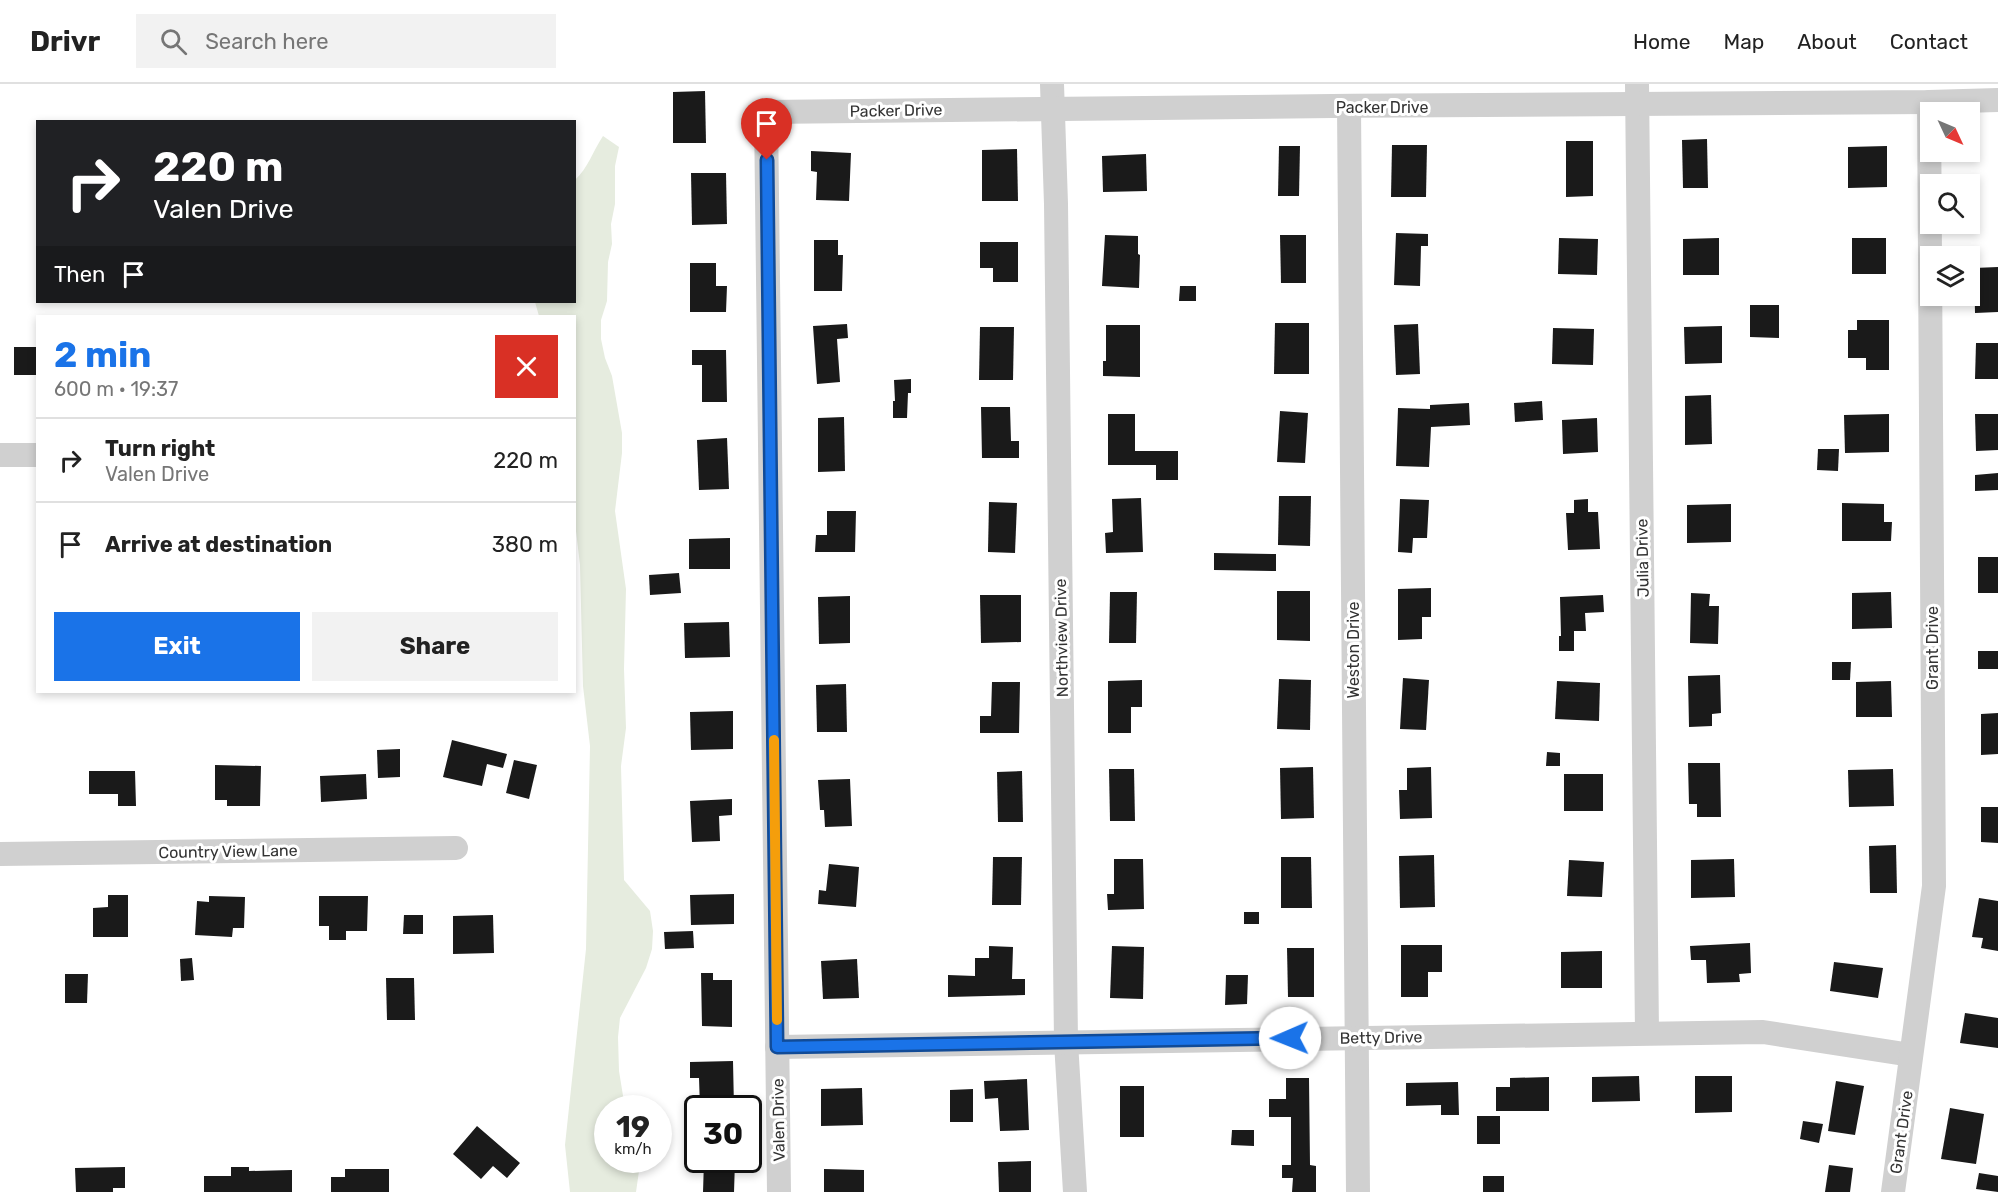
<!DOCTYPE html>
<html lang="en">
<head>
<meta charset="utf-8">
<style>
  :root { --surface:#fff; --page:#f2f2f2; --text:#222; --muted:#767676; --line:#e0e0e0; --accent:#1a73e8 }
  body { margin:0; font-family:Rubik,sans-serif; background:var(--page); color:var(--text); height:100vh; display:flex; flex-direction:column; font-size:22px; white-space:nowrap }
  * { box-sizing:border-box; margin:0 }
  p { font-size:20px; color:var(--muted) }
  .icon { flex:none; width:33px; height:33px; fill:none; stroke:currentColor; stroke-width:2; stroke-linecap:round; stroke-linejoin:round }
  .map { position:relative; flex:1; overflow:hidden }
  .side { position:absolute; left:36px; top:231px; width:540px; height:378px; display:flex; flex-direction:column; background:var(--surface); border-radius:0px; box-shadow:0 3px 9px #0003 }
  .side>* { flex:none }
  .banner { position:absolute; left:36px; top:36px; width:540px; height:183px; border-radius:0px; box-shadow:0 3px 9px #0003; background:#202124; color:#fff; overflow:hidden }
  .needle { width:39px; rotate:134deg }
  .tools { position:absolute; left:1920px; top:18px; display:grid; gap:12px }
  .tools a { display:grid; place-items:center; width:60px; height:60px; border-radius:0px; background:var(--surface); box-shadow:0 3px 9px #0003; font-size:30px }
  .speed { position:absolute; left:594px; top:1011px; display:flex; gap:12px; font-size:30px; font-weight:700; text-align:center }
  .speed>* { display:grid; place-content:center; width:78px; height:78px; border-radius:50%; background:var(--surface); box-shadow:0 3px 9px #0003; line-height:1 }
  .speed small { font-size:15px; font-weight:400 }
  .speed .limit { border:3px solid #111; border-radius:9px; background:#fff; color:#111 }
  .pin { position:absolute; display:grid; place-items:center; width:51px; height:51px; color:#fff; margin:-62px -26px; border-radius:50% 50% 50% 0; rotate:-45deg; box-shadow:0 0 6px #0007 }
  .pin .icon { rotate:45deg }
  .me { position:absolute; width:66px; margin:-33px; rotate:269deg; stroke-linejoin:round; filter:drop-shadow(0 0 4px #0008) }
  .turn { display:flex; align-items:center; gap:21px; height:126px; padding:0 18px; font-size:27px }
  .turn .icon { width:78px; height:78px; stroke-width:2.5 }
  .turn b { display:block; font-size:42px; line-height:51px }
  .then { display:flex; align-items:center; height:57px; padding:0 18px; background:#0003; gap:12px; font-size:22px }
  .round { display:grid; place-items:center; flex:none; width:63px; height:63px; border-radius:0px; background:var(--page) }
  .head { display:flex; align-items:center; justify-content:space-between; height:102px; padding:0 18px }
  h1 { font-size:36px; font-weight:700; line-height:45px; color:var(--accent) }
  .action { display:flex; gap:12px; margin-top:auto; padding:12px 18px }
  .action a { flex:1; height:69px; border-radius:0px; background:var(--accent); color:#fff; font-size:24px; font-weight:700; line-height:69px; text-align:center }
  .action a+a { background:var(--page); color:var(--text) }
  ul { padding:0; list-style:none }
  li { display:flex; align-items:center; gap:18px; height:84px; padding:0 18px; border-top:2px solid var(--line) }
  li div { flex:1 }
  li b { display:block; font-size:22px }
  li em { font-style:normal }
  header { display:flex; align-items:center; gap:36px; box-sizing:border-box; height:84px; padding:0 30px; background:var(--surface); border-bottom:2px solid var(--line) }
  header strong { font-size:28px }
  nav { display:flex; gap:33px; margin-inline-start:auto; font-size:21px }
  .search { width:420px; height:54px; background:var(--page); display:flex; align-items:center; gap:15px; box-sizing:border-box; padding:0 21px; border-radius:0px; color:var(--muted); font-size:22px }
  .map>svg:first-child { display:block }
</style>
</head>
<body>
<header>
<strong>Drivr</strong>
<div class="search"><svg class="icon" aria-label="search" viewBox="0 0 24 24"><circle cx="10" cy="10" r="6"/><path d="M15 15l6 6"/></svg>Search here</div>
<nav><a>Home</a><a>Map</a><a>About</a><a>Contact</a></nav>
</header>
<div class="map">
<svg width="1998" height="1108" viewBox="0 0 1998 1108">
  <rect width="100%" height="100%" fill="#fff"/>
  <path fill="#e6ecdf" d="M603,52L619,63L615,82V120L611,140L612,160L608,178L607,217L601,236V255L605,274L612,292L622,349V369L615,427L626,505L624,585L626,644L621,682L624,796L650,827L653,847L652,865L646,884L620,934L618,953L619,987L625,1024H608V1076H637L639,1087L636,1108H570L565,1061L586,865L590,662L583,602L580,481L574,430V232H539L535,218H574L575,96C588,84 593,67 603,52Z"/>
  <g fill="#1a1a1a">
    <path d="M705,7L706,59H673V8Z"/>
    <path d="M1707,55L1708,104H1683L1682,56Z"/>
    <path d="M1566,57H1593V112L1566,113Z"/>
    <path d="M1392,61H1427L1426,113H1391Z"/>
    <path d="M1279,62H1300L1299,112H1278Z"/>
    <path d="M1887,62V103L1848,104V63Z"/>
    <path d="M1017,65L1018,117H982V66Z"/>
    <path d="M811,67L851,69L849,117L816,116L817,88L811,87Z"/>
    <path d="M1146,70L1147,107L1103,108L1102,72Z"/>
    <path d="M691,89H726L727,140L692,141Z"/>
    <path d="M1396,149L1428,150V162H1421L1420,202L1394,201Z"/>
    <path d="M1105,151L1138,152V170L1140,171L1139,204L1102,202Z"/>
    <path d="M1280,151H1306V199H1281Z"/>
    <path d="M1559,154L1598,155L1597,191L1558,190Z"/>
    <path d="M1719,154V191H1683V155Z"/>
    <rect x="1852" y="154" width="34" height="36"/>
    <path d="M814,156H838V171H843L842,207H814Z"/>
    <path d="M980,158H1018V198H993V184H980Z"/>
    <path d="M690,179H716V202H727L726,228H690Z"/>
    <path d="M1998,183V228L1975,229L1974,184Z"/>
    <path d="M1180,202H1196V217H1179Z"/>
    <path d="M1750,221H1779V254L1750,253Z"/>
    <path d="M1857,236H1889V286H1866V274H1848V246H1857Z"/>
    <path d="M1275,239H1309V290H1274Z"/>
    <path d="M847,240L848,254L837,255L840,298L817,300L813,242Z"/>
    <path d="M1418,240L1420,290L1396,291L1394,241Z"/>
    <path d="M1106,241H1140V293L1103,292V277H1106Z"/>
    <path d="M1722,242V279L1685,280L1684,243Z"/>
    <path d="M980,243H1014L1013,296H979Z"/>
    <path d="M1553,244L1594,245L1593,281L1552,280Z"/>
    <path d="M1976,259H1998V295H1975Z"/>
    <rect x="14" y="263" width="22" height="28"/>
    <path d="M692,266H726L727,318H702V281H692Z"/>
    <path d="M911,295V309H908L907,334H893V317H895L894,296Z"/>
    <path d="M1711,311L1712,360L1685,361V312Z"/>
    <path d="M1542,317L1543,336L1515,338L1514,319Z"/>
    <path d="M1469,319L1470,341L1431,343L1429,383L1396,382L1398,324L1430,325V321Z"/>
    <path d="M981,323H1010L1011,357H1019V374H982Z"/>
    <path d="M1280,327L1308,329L1305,379L1277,378Z"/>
    <path d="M1108,330H1135V367H1178V396H1156V381H1108Z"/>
    <path d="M1889,330V368L1845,369L1844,331Z"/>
    <path d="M1975,330H1998V366L1976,367Z"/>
    <path d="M844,333L845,387L818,388V334Z"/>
    <path d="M1597,334L1598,368L1563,370L1562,336Z"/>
    <path d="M727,354L729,405L699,406L697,356Z"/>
    <path d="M1818,365H1839L1838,387L1817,386Z"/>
    <path d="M1998,389V406L1975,407V391Z"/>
    <path d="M1279,412H1311L1310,462L1278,461Z"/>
    <path d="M1141,414L1143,468L1106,469L1105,449L1113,448L1112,415Z"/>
    <path d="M1400,415L1429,416L1427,454H1413L1412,469L1398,468Z"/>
    <path d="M1588,415V428H1598L1600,465L1568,466L1566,429H1574V416Z"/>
    <path d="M989,418L1017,419L1015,469L988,468Z"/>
    <path d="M1842,419L1884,420V438H1892L1891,457H1842Z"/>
    <path d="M1731,420V458L1687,459V421Z"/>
    <path d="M827,427H856L855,468H815L816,451H827Z"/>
    <path d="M730,454V485H689V455Z"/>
    <path d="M1214,469L1276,470V487L1214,486Z"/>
    <rect x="1978" y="473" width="20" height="36"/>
    <path d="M679,489L681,509L650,511L649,491Z"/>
    <path d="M1431,504V533H1422V555L1398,556V505Z"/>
    <path d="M1277,507H1310V557L1277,556Z"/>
    <path d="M1110,508H1137L1136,559H1109Z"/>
    <path d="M1891,508L1892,544L1852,545V509Z"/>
    <path d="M1691,509L1710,510L1709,522H1719L1718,560L1690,559Z"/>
    <path d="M980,511H1021V558L981,559Z"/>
    <path d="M1603,511L1604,528L1585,529L1586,547H1574V567H1559V552H1561L1560,513Z"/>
    <path d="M850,512V559L819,560L818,513Z"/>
    <path d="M729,538L730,573L685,574L684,539Z"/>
    <rect x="1978" y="567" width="20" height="18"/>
    <path d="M1832,578H1851L1850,596H1832Z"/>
    <path d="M1720,591L1721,629L1712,630V642L1689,643L1688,592Z"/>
    <path d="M1403,594L1429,596L1426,646L1400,645Z"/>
    <path d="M1279,595L1311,596L1310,646L1277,645Z"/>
    <path d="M1142,596V623H1131V649H1108V597Z"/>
    <path d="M1557,597L1600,599L1599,637L1555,635Z"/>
    <path d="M1891,597L1892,633H1856V598Z"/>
    <path d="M992,598H1020L1019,649H980V632H991Z"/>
    <path d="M846,600L847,648H817L816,601Z"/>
    <path d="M733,627V665L691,666L690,628Z"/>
    <path d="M1998,629V670L1981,671V630Z"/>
    <path d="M452,656L507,670L503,684L487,680L482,702L443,693Z"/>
    <path d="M400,665V693L378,694L377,666Z"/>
    <path d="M1547,668L1560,669V682H1546Z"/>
    <path d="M514,676L537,681L529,715L506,709Z"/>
    <path d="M1688,679H1720L1721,733H1697V720H1689Z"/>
    <path d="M215,681L261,682L260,722H227V716H215Z"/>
    <path d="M1313,683L1314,734L1281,735L1280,684Z"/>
    <path d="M1431,683L1432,734L1400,735L1399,706H1407V684Z"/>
    <path d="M1109,685H1134L1135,737H1110Z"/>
    <path d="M1893,685L1894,722L1849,723L1848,686Z"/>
    <path d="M89,687H135L136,722H118V710H89Z"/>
    <path d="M1022,687L1023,738H998L997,688Z"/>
    <path d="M366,690L367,715L321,718L320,692Z"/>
    <rect x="1564" y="690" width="39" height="37"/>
    <path d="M850,695L852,742L825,743L824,726H820L818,696Z"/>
    <path d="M732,715V731L719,732L720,757L692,758L690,717Z"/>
    <path d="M1981,723H1998V759L1981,758Z"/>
    <path d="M1896,761L1897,809H1870L1869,762Z"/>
    <path d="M1434,771L1435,823L1400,824L1399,772Z"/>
    <path d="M993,773H1022L1021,821H992Z"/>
    <path d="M1281,773H1311L1312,824H1281Z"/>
    <path d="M1114,775H1143L1144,825L1108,826L1107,810H1114Z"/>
    <path d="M1734,775L1735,813L1691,814V776Z"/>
    <path d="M1569,776L1604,778L1602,813L1567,812Z"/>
    <path d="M829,780L859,783L856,823L818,820L819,806L826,807Z"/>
    <path d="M734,810V840L691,841L690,811Z"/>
    <path d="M108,811H128V853H93V824L108,823Z"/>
    <path d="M209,812L245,813L244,844H233L232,853L195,851L197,817L209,818Z"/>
    <path d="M319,812H368L367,847H346V856H329V842H319Z"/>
    <path d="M1979,814L1998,817V867L1981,864L1983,854L1972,853Z"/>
    <rect x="1244" y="828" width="15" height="12"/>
    <path d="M404,831H423V850H403Z"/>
    <path d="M493,831L494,869L453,870V832Z"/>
    <path d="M693,847L694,864L665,865L664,848Z"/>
    <path d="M1750,859L1751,889L1739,890L1740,898L1707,899L1706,876H1691L1690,862Z"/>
    <path d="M1401,861H1442V888H1428V913H1401Z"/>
    <path d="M989,862L1013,863L1012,895H1025V911L948,913V891L975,892V874H989Z"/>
    <path d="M1112,862L1144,863L1143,915L1110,914Z"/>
    <path d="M1287,864H1314V913H1288Z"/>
    <path d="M1602,867V904H1561V868Z"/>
    <path d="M192,874L194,896L181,897L180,875Z"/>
    <path d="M857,875L859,914L823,915L821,877Z"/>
    <path d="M1834,878L1883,884L1878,914L1830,907Z"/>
    <path d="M701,889H713V896H732V943L702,942Z"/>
    <path d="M65,890H88L87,919H65Z"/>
    <path d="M1226,891H1248L1247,920L1225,921Z"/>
    <path d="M386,894H414L415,936H387Z"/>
    <path d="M1965,929L1998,934V964L1960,959Z"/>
    <path d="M733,977L734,1024H700L699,994H690V978Z"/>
    <path d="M1639,992L1640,1017L1592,1018V993Z"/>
    <path d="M1695,992H1732V1028L1695,1029Z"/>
    <path d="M1549,993V1027H1496V1003H1510V994Z"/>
    <path d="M1286,994H1309L1310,1081L1316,1082V1108H1292L1293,1094H1282V1081H1291V1033H1269V1015H1286Z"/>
    <path d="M1027,995L1029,1046L1000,1047L998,1014L985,1015L984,997Z"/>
    <path d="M1836,997L1864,1002L1855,1051L1828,1047Z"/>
    <path d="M1458,998L1459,1031H1441V1021L1406,1022V999Z"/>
    <rect x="1120" y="1002" width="24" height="51"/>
    <path d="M862,1004L863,1041L821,1042V1005Z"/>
    <path d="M973,1005V1038H950V1006Z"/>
    <path d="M1950,1024L1984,1030L1976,1080L1941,1075Z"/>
    <rect x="1477" y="1032" width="23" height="28"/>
    <path d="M1803,1037L1823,1040L1819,1059L1800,1055Z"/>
    <path d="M477,1042L520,1079L507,1094L493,1082L481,1095L453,1070Z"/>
    <path d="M1232,1046H1254V1062L1231,1061Z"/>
    <path d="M704,1076H735L734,1108H703Z"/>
    <path d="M1031,1077V1108H999L998,1078Z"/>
    <path d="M1829,1081L1853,1084L1850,1108H1825Z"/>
    <path d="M125,1083V1104H113V1108H76L75,1084Z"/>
    <path d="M231,1083H249V1087L292,1086V1108H204V1092H231Z"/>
    <path d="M345,1085H389V1108H331V1093H345Z"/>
    <path d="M824,1085L864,1086V1108H824Z"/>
    <path d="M1979,1089L1998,1092V1108L1976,1105Z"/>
    <rect x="1483" y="1092" width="21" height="16"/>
  </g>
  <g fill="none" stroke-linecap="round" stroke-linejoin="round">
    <g stroke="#d0d0d0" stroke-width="24">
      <path d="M1052,0L1056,120L1066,958L1075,1108"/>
      <path d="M1637,0L1647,949"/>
      <path d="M1349,23L1358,1108"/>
      <path d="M0,371H38"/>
      <path d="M0,770L456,764"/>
      <path d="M777,963L1763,948L1911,971"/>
      <path d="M779,1108L766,28C1154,22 1541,21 1929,18L1998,16"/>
      <path d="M1893,1108L1934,802L1929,18"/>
    </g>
  </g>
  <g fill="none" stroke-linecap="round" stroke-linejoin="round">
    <defs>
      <path id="route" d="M767,76L777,963L1290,954"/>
    </defs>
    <use href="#route" stroke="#114b97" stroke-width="15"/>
    <use href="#route" stroke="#1a73e8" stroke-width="10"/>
    <path stroke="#f59e0b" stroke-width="10" d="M774,656L777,936"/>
  </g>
  <g text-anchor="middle" stroke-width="6" stroke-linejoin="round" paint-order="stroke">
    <g font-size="16" fill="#333" stroke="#fff">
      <text x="1382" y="29">Packer Drive</text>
      <text transform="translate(896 26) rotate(-1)" y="6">Packer Drive</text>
      <text transform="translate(1642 474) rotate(-91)" y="6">Julia Drive</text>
      <text transform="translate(1061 554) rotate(-91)" y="6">Northview Drive</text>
      <text transform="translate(1932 564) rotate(-90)" y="6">Grant Drive</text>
      <text transform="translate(1353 566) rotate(-90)" y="6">Weston Drive</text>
      <text transform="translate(228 767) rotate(-1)" y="6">Country View Lane</text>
      <text transform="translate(1381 953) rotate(-1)" y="6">Betty Drive</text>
      <text transform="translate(778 1036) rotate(-91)" y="6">Valen Drive</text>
      <text transform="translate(1901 1048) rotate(-82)" y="6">Grant Drive</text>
    </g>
  </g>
</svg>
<div class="tools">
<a><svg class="needle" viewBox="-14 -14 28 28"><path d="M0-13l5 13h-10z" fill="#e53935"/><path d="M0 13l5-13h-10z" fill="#767676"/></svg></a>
<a><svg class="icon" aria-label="search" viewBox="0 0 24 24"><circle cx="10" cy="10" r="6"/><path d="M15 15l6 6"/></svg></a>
<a><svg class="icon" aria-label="layers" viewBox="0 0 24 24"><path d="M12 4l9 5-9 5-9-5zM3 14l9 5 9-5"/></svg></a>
</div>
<div class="speed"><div>19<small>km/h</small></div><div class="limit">30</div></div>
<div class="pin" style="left:767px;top:76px;background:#d93025"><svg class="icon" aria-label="arrive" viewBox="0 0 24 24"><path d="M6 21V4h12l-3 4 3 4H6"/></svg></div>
<svg class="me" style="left:1290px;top:954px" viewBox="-20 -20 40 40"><circle r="19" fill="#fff"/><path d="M0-13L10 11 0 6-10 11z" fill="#1a73e8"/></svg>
<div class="banner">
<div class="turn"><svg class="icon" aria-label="right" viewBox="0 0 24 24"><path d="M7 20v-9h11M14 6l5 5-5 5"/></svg><div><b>220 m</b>Valen Drive</div></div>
<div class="then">Then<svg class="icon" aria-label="arrive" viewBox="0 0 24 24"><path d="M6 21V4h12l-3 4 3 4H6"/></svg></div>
</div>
<section class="side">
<div class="head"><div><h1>2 min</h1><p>600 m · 19:37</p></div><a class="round" style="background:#d93025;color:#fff"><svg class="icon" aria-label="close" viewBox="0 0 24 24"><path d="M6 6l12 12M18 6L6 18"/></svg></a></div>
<ul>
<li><svg class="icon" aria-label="right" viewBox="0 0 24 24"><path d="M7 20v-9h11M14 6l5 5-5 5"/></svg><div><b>Turn right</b><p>Valen Drive</p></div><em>220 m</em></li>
<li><svg class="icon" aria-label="arrive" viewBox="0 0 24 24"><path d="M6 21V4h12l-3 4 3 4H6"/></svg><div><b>Arrive at destination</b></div><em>380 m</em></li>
</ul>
<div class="action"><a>Exit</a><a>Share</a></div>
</section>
</div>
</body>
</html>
